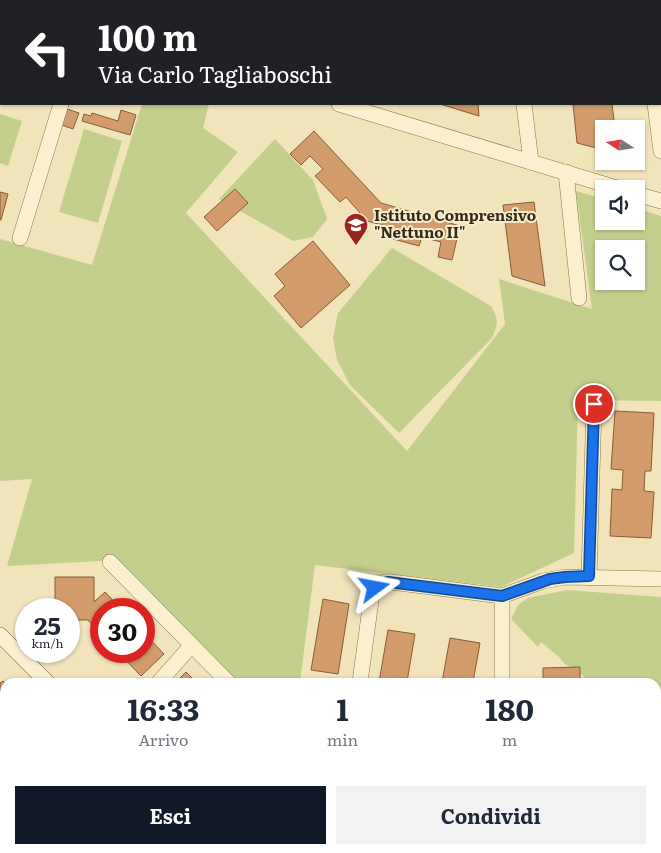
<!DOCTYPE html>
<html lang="it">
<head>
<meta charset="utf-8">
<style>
  :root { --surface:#fff; --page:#f2f2f3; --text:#1f2937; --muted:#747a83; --accent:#111827 }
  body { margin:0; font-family:Literata,serif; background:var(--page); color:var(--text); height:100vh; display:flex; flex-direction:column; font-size:19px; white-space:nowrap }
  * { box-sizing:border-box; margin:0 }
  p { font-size:16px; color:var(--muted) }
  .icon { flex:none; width:28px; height:28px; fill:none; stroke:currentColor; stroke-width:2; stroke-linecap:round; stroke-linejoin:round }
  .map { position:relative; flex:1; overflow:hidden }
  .drawer { position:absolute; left:0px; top:678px; width:661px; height:176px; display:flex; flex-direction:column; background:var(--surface); border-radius:15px 15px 0 0; box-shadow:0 1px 4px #0004 }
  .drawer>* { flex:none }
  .hud { position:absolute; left:0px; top:0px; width:661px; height:105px; box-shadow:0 1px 4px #0004; background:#202124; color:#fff; overflow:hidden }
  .needle { width:32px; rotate:282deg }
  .buttons { position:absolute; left:595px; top:120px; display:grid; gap:10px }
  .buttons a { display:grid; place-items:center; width:50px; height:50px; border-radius:0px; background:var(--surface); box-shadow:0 1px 4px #0004; font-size:25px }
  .speed { position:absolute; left:15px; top:598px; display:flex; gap:10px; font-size:25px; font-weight:700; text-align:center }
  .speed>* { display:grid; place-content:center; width:65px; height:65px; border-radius:50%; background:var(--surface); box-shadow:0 1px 4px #0004; line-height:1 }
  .speed small { font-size:12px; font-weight:400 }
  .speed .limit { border:8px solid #d22; background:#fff; color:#111 }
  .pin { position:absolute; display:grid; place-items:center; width:42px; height:42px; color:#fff; margin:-21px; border:2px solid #fff; border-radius:50%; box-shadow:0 1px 5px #0007 }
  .me { position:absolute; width:55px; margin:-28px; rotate:77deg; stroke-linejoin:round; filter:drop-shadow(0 0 4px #0008) }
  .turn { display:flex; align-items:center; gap:18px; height:105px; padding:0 15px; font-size:22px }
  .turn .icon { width:65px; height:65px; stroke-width:2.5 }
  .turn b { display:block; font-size:35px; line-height:42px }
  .eta { display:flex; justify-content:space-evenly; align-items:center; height:85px; text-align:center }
  .eta b { font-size:30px; font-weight:700; line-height:35px }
  .primary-button { display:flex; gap:10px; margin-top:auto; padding:10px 15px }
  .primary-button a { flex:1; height:58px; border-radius:0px; background:var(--accent); color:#fff; font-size:20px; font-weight:700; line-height:58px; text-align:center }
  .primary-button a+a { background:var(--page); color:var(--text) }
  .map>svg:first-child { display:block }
</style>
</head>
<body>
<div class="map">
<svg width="661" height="853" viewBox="0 0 661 853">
  <rect width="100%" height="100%" fill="#f1e3ba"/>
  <g fill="#c4cf8e" fill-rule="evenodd">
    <path d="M142,104H209L203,128L238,152L186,213L407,451L505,324L499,279L592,309L576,191L604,199V221H636V208L661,216V401L578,400L574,553L501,587L315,565L300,682H238L119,560L7,566L32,479L0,481V239L92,265ZM604,249H636V281H604Z"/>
    <path d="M0,114L22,121L8,166L0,163Z"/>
    <path d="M84,129L122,141L98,223L59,212Z"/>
    <path d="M275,139L313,180L327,219L313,237L293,241L219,199Z"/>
    <path d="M392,248L491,306C499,320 498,323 492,338L399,433L350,385L337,360L333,338L338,313Z"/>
    <path d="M567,590L661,597V712L659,719L656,721V682H585L584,676L565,664L559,657L541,642L538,647L511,619L518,605L528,598Z"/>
  </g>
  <g fill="#d29c6c" stroke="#895c37">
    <rect x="112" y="0" width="68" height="1"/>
    <rect x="428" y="0" width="38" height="1"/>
    <path d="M561,0H599V1H562Z"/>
    <path d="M440,104H478L479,116Z"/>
    <path d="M573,104H612L615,129H604V150L577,143Z"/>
    <path d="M64,108L79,113L73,129L59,124Z"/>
    <path d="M121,110L136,115L130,135L82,121L84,114L91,116L92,113L118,121Z"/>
    <path d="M314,131L381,203L460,226L452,260L438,257L441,242L422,237L419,246L386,237L389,227L367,221L346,197L340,202L315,176L323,169L310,156L301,165L290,154Z"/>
    <path d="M235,189L248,203L217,231L204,217Z"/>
    <path d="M0,192L8,194L1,220H0Z"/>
    <path d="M534,202L545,286L512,276L503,205Z"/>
    <path d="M313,241L350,285L301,328L274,296L285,286L275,274Z"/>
    <path d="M615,411L654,413L651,471H645L644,491L654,492L651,538L610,536L612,489L622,490L623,470L611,469Z"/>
    <path d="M55,577H94V602L105,592L121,609H101V634L88,620H69V609H55Z"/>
    <path d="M323,599L349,604L338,674L311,670Z"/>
    <path d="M388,630L415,634L407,682H379Z"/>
    <path d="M144,633L164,654L141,676L117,651H144Z"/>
    <path d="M450,638L480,643L473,682H442Z"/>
    <path d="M580,667V682H543V668Z"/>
    <path d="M186,672L196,682H176Z"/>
    <path d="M3,681L5,683V714L0,709V683Z"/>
    <path d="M295,849H326L325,853H294Z"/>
    <path d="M529,849H569L574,853H525Z"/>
  </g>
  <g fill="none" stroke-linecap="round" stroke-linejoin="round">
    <defs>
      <g id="minor">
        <path d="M81,0V1"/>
        <path d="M208,0V1"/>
        <path d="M343,0V1"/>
        <path d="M513,0V1"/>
        <path d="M641,0V1"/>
        <path d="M0,3H1"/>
        <path d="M339,104L620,189"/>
        <path d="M524,104L531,162"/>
        <path d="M655,104L661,151"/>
        <path d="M566,172L579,298"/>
        <path d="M636,194L661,201"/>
        <path d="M20,238L61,104"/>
        <path d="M110,562L228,682"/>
        <path d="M589,577L594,404"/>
        <path d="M0,635L47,682"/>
        <path d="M159,682L191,646"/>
        <path d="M360,682L372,593C376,585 382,581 391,582L502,596L543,581L565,577L661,579"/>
        <path d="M502,682V596"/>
        <path d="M656,781L661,768"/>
        <path d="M0,807L5,827"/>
        <path d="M11,849L12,853"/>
        <path d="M211,849L216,853"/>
        <path d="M351,853V849"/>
        <path d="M502,853V849"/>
        <path d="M629,853L631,849"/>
      </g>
    </defs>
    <use href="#minor" stroke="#887253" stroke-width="16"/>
    <use href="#minor" stroke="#fbf0cd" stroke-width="15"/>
  </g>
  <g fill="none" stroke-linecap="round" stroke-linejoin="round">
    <defs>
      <path id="route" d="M375,588L378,585L388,582L502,596L550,579L565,577L589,576L594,404"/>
    </defs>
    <use href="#route" stroke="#114b97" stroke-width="12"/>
    <use href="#route" stroke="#1a73e8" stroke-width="9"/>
  </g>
  <defs>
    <symbol id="school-pin" viewBox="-11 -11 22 30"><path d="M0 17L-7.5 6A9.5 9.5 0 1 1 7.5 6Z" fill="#9b241f" stroke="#f8edca"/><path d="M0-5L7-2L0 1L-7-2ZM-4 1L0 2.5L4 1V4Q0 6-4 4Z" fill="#fff"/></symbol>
  </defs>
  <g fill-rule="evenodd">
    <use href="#school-pin" x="342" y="211" width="28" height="38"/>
  </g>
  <g text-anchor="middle" stroke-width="4" stroke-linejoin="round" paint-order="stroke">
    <g font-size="15" font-weight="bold" fill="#362919" stroke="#f8edca" text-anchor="start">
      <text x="374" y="221">Istituto Comprensivo<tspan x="374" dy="17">"Nettuno II"</tspan></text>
    </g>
  </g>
</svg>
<div class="buttons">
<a><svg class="needle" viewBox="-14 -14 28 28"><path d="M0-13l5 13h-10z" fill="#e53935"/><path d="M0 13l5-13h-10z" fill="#747a83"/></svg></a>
<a><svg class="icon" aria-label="sound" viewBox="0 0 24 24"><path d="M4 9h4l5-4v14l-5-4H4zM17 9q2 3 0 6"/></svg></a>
<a><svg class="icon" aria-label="search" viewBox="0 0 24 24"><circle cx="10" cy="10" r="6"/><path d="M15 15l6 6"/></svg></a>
</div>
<div class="speed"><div>25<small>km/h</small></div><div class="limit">30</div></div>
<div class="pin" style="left:594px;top:404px;background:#d93025"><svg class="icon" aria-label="arrive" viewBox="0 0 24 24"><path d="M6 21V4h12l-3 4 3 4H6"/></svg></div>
<svg class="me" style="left:375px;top:588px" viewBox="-20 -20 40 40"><path d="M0-17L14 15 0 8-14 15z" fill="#1a73e8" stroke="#fff" stroke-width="4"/></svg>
<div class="hud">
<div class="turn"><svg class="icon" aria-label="left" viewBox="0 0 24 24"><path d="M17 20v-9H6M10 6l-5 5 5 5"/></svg><div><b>100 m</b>Via Carlo Tagliaboschi</div></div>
</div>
<section class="drawer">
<div class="eta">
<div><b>16:33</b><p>Arrivo</p></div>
<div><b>1</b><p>min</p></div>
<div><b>180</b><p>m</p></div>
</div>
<div class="primary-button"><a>Esci</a><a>Condividi</a></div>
</section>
</div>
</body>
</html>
